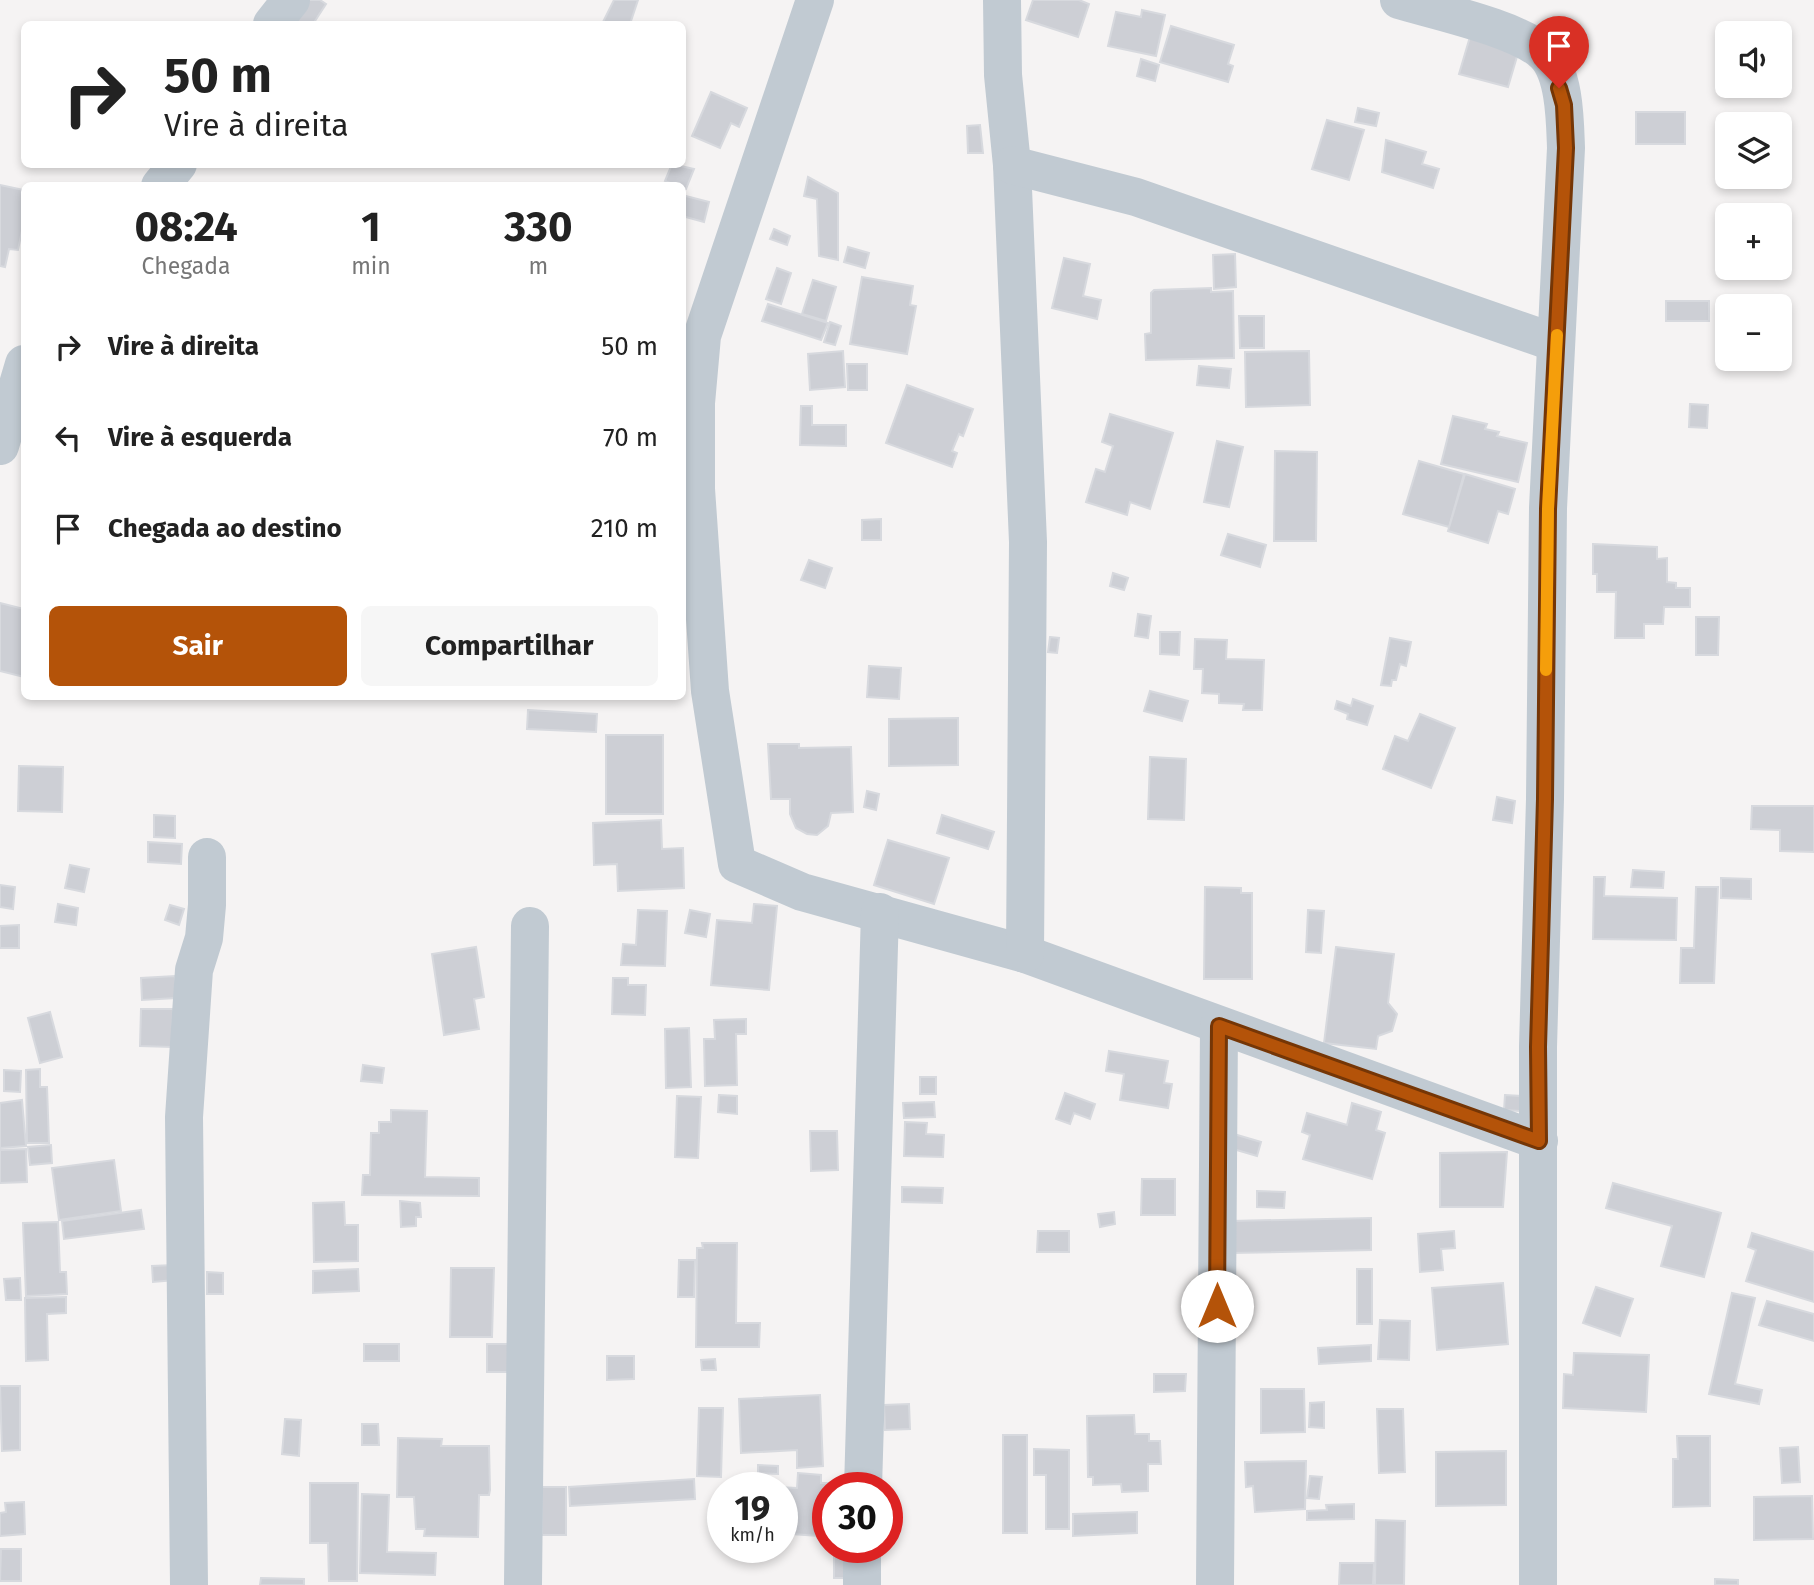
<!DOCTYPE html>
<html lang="pt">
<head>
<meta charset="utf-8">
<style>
  :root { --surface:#fff; --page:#f6f6f6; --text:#222; --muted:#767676; --accent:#b45309 }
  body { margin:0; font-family:"Fira Sans",sans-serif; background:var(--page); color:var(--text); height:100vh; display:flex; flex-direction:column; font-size:26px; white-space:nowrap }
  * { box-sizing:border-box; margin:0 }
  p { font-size:23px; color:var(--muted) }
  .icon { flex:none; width:38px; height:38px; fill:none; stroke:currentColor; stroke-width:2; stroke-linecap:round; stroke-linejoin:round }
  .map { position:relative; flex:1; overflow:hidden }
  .panel { position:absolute; left:21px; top:182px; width:665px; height:518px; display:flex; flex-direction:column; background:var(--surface); border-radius:10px; box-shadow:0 4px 10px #0003 }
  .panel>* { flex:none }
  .guide { position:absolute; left:21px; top:21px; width:665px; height:147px; border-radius:10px; box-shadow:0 4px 10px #0003; background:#fff; color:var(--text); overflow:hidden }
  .buttons { position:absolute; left:1715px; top:21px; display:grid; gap:14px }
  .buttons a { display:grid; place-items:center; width:77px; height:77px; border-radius:10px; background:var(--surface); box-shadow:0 4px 10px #0003; font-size:35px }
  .speed { position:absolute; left:707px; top:1472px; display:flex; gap:14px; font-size:35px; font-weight:700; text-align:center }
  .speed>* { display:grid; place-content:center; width:91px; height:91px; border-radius:50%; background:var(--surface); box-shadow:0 4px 10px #0003; line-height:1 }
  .speed small { font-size:18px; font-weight:400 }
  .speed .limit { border:10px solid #d22; background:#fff; color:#111 }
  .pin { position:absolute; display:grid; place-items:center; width:60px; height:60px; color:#fff; margin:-72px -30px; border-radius:50% 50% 50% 0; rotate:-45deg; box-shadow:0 0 7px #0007 }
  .pin .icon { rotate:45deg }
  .me { position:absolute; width:77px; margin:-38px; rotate:0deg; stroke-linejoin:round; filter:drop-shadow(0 0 5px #0008) }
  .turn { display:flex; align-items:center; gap:24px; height:147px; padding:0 28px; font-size:32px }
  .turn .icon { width:91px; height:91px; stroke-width:2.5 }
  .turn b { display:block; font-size:49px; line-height:60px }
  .eta { display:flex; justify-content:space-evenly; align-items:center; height:119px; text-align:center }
  .eta b { font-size:42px; font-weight:700; line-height:49px }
  .action { display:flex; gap:14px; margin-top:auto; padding:14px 28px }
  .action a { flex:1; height:80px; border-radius:10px; background:var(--accent); color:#fff; font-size:28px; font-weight:700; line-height:80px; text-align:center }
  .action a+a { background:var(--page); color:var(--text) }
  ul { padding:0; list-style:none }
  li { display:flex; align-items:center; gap:21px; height:91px; padding:0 28px }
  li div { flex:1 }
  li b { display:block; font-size:26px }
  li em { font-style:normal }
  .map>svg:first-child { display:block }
</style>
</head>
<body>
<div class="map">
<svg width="1814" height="1585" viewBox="0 0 1814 1585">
  <rect width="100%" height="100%" fill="#f5f3f3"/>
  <g fill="#cdcfd5" stroke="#d7d9de" stroke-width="2">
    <path d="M308,0H320L326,4L313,24H298L294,22Z"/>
    <path d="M614,0H638L630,24H602Z"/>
    <path d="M1033,0H1079L1089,4L1078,37L1026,20Z"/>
    <path d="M1142,10L1165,15L1156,56L1108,46L1116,12L1141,17Z"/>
    <path d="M1171,26L1234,45L1228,64L1233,66L1228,82L1160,62Z"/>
    <path d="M1472,30L1521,43L1508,87L1459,74Z"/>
    <path d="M1141,59L1159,65L1155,81L1137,76Z"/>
    <path d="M711,92L747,108L739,127L731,123L720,148L692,136Z"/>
    <path d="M1358,108L1379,113L1376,126L1355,122Z"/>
    <rect x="1636" y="112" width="49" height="32"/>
    <path d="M1327,120L1364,130L1349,180L1312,169Z"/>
    <path d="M980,125L983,153H968L967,126Z"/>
    <path d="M1386,140L1426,152L1422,164L1439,169L1433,188L1382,172Z"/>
    <path d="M672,164L694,169L686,189L665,181Z"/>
    <path d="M808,177L838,193V260L819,256L817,199L804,196Z"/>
    <path d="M0,185L24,190V221L18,250L9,249L5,267L0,266Z"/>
    <path d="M682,195L709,202L704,222L682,216Z"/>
    <path d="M774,229L790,236L787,245L770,239Z"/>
    <path d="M848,247L869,253L865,268L844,262Z"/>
    <path d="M1235,254L1236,287L1214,289L1213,255Z"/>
    <path d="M1064,258L1090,264L1083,296L1101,300L1097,319L1052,308Z"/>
    <path d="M777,268L791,273L781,304L766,299Z"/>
    <path d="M862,277L913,286L910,305L916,306L907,354L850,344Z"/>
    <path d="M813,280L836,287L826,321L802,314Z"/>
    <path d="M1211,288V292L1233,291L1234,358L1146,360L1145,334L1151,333V293L1154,290Z"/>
    <rect x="1666" y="301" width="43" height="20"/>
    <path d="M768,304L828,323L821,340L762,321Z"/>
    <path d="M1239,316H1264V348H1240Z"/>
    <path d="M830,322L841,326L835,345L824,342Z"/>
    <path d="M843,351L845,387L810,390L808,354Z"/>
    <path d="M1309,351L1310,405L1246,407L1245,352Z"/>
    <path d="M847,364H867V390H848Z"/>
    <path d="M1199,366L1231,369L1229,388L1197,385Z"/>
    <path d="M907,385L973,409L963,436L959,434L952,451L957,453L952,467L886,443Z"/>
    <path d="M1690,404L1708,405L1707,428L1689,427Z"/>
    <path d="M801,406H812V425H846V446L800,445Z"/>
    <path d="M1110,414L1173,433L1150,509L1130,502L1127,515L1086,502L1096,469L1105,472L1113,446L1102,442Z"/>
    <path d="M1453,416L1487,424L1485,429L1499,432L1497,436L1527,443L1518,482L1441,464Z"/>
    <path d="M1217,441L1243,447L1229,507L1204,502Z"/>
    <path d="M1275,451L1317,452L1316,541H1274Z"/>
    <path d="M1419,461L1464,474L1449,527L1403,514Z"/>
    <path d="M1465,474L1515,489L1508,514L1498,511L1488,543L1448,531Z"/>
    <path d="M881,519V540H862V520Z"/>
    <path d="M1228,534L1266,545L1260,567L1221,555Z"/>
    <path d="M1593,544L1657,547V559L1667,558V582L1676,583V588H1690V607H1664L1663,624H1644V638H1615L1616,592H1597V574H1593Z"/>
    <path d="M809,560L832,568L825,588L801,580Z"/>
    <path d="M1113,573L1128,578L1124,590L1110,586Z"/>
    <path d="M0,603L24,609V677L0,671Z"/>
    <path d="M1138,614L1151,616L1148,638L1135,636Z"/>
    <path d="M1696,617H1719L1718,655H1696Z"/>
    <path d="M1160,632H1180L1179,655L1160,654Z"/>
    <path d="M1050,637L1059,638L1057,653L1048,652Z"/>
    <path d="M1390,638L1411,642L1406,666L1400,664L1396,680H1392L1391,686L1381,685Z"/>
    <path d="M1195,639L1227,640L1226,659L1264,660L1262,710H1243L1244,704L1219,703V694L1202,693L1203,669H1194Z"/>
    <path d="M869,666L901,668L899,699L867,697Z"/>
    <path d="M1150,691L1188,701L1182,721L1144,711Z"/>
    <path d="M1353,699L1373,706L1367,725L1347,719L1348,714L1335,709L1337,701L1351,706Z"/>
    <path d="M528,710L597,714L596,732L527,729Z"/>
    <path d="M1420,714L1455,728L1431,788L1383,769L1395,736L1408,741Z"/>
    <path d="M958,718V765L889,766V719Z"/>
    <rect x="606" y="735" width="57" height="79"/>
    <path d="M768,744H799V748L851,747L853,812L831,813L828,826L817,835L807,834L796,828L790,814V799H771Z"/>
    <path d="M1150,757L1186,759L1184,820L1148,819Z"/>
    <path d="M19,766L63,767L62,812L18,811Z"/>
    <path d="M867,791L879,794L876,810L864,807Z"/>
    <path d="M1497,797L1515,801L1512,823L1493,820Z"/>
    <path d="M1752,806H1814V852L1780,851V830L1751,829Z"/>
    <path d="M154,815L175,816V838L154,837Z"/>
    <path d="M942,815L994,832L988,849L937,833Z"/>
    <path d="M661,820L662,849L683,848L684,888L618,891L617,864L594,865L593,823Z"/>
    <path d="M888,840L949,858L934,904L874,885Z"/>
    <path d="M148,842L182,844L181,864L148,862Z"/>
    <path d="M70,865L89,869L84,892L65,888Z"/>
    <path d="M1633,870L1664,872L1663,888L1631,887Z"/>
    <path d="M1594,877H1605L1604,896L1677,898L1676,940L1593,939Z"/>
    <path d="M1721,878L1751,879V899L1721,898Z"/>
    <path d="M0,885L15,887L13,909L0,907Z"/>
    <path d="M1205,887L1241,888V893H1252V979H1204Z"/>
    <path d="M1696,887H1718L1714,983H1680L1681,948H1694Z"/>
    <path d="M58,904L78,908L76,925L55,922Z"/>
    <path d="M754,904L777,906L769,990L711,985L717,920L752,923Z"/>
    <path d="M170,905L184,909L179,925L165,920Z"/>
    <path d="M638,910L667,911L665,966L621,965L623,944L636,945Z"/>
    <path d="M690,910L710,914L706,937L685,933Z"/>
    <path d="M1308,910L1324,911L1321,953L1306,952Z"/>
    <path d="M19,925V948H0V926Z"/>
    <path d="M476,947L484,997L474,999L479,1029L444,1035L432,954Z"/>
    <path d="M1336,947L1394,954L1388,1003L1397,1014L1392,1031L1378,1036L1376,1049L1324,1043Z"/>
    <path d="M175,976L176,998L142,1000L141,978Z"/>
    <path d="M613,978H628V985H646L645,1015L612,1014Z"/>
    <path d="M141,1009H173L172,1047L140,1046Z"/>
    <path d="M50,1012L62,1057L40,1063L28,1018Z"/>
    <path d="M746,1019V1034H736L737,1085L705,1086L704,1039H715L714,1020Z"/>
    <path d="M689,1028L691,1087L666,1088L665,1029Z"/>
    <path d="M1109,1051L1168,1061L1164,1083L1172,1084L1168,1108L1120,1100L1124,1074L1106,1071Z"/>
    <path d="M363,1065L384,1068L382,1083L361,1081Z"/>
    <path d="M40,1069V1087H47L49,1143H27L26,1070Z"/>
    <path d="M4,1070L21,1071L20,1092L4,1091Z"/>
    <rect x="920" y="1077" width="16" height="17"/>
    <path d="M1065,1093L1095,1104L1090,1119L1074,1113L1070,1124L1056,1119Z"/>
    <path d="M719,1095L737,1096V1114L718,1112Z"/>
    <path d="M1505,1095L1521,1096L1520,1111L1504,1110Z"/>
    <path d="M677,1096L701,1097L698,1158L675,1157Z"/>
    <path d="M22,1100L26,1146L0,1148V1103Z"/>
    <path d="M934,1102L935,1117L904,1118L903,1103Z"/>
    <path d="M1352,1103L1381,1112L1376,1130L1385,1133L1372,1179L1303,1159L1310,1135L1302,1132L1307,1113L1347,1125Z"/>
    <path d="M391,1110L427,1111L425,1177L479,1178V1196L362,1195L363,1175H370L371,1133H379V1122H391Z"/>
    <path d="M905,1122L927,1123L926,1134L944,1135L943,1157L904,1156Z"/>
    <path d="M810,1131H837L838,1170L811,1171Z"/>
    <path d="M1227,1132L1261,1142L1257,1156L1223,1146Z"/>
    <path d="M51,1145L52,1163L30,1165L28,1147Z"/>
    <path d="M26,1149L27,1182L0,1183V1150Z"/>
    <path d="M1507,1152L1503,1207H1440V1153Z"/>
    <path d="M114,1160L121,1211L59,1220L52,1168Z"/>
    <path d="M1142,1179H1175V1215H1141Z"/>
    <path d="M1613,1183L1721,1213L1704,1277L1661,1266L1672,1226L1606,1208Z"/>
    <path d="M902,1187L943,1188L942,1203L902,1202Z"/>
    <path d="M1257,1191L1285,1192L1284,1208L1257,1207Z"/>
    <path d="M400,1201L420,1203L421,1217H416V1226L401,1227Z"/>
    <path d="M344,1202L345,1225H358V1261L314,1262L313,1203Z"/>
    <path d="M141,1210L144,1229L64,1239L62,1221Z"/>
    <path d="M1114,1212L1115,1224L1100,1227L1098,1214Z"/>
    <path d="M1371,1218V1250L1232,1253L1231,1221Z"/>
    <path d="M58,1222L60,1272H66L67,1294L26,1296L23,1223Z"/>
    <path d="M1038,1231H1069V1252H1037Z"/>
    <path d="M1454,1231L1455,1248L1441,1249L1443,1270L1420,1272L1418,1234Z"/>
    <path d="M1752,1233L1814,1252V1302L1746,1281L1756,1250L1748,1247Z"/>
    <path d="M702,1243H737L736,1323H760L759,1347H696L697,1248H703Z"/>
    <path d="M679,1260H695L694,1297H678Z"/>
    <path d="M174,1265L175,1280L153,1282L152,1266Z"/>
    <path d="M451,1268H494L492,1337H450Z"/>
    <path d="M358,1269L359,1291L313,1293V1271Z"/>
    <rect x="1357" y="1269" width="15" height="55"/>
    <path d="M207,1272L223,1273V1294H207Z"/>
    <path d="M20,1278L21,1300H6L4,1279Z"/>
    <path d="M1503,1283L1508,1344L1437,1350L1432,1288Z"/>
    <path d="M1596,1287L1633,1299L1620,1336L1583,1323Z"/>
    <path d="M1732,1293L1755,1298L1735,1384L1762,1390L1759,1404L1709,1394Z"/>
    <path d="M66,1297V1313L47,1314L48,1360L26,1361L25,1298Z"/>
    <path d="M1767,1301L1814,1314V1341L1759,1325Z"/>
    <path d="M1380,1320L1410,1321L1409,1360L1378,1359Z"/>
    <rect x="364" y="1344" width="35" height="17"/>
    <path d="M487,1344H513L512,1372H487Z"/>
    <path d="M1371,1345V1361L1319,1364L1318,1348Z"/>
    <path d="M1574,1353L1649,1355L1646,1412L1563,1408L1564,1374L1573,1375Z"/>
    <path d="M607,1356H634V1379L607,1380Z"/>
    <path d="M715,1359L716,1370H702L701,1360Z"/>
    <path d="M1154,1374H1186L1185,1391L1154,1392Z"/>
    <path d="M0,1386H20V1450L2,1451Z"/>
    <path d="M1261,1389H1304L1305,1432L1261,1433Z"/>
    <path d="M820,1395L823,1466L797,1468V1450L741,1453L739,1399Z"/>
    <path d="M1324,1402V1428L1309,1427L1310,1403Z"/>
    <path d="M909,1404L910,1429L885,1430L884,1405Z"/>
    <path d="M699,1408H723L721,1477L697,1476Z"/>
    <path d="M1377,1409H1403L1405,1472L1379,1473Z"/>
    <path d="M1134,1415L1135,1434H1149V1441H1160L1161,1464H1148V1491L1122,1492L1121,1484L1093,1485V1477H1088L1087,1416Z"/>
    <path d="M285,1419L301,1420L299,1456L282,1454Z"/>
    <path d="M362,1424H378L379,1445H362Z"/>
    <rect x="1003" y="1435" width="24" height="98"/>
    <path d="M1677,1436H1710V1506L1673,1507V1459H1678Z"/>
    <path d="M398,1438L442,1439L441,1446H489L490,1490L489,1495H479L478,1537L424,1536L425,1529H416L414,1497H397Z"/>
    <path d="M1798,1447L1800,1482L1782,1483L1780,1448Z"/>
    <path d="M1034,1449L1069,1450V1529H1046V1475H1034Z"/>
    <path d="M1506,1451V1505L1436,1506V1452Z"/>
    <path d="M1306,1461L1305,1509L1255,1512L1253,1486L1246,1487L1245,1462Z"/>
    <path d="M758,1465L778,1466V1474L758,1473Z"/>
    <path d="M798,1473L821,1475V1483H831L828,1502H822L819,1536L791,1534L793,1504L782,1503V1488L778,1487L797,1488Z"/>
    <path d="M1310,1476L1322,1477L1319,1499L1307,1498Z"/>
    <rect x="739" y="1478" width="19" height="10"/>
    <path d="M694,1479L695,1499L570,1506L569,1487Z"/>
    <path d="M310,1483H358L357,1581H329L328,1543H310Z"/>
    <rect x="542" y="1487" width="24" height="48"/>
    <path d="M362,1494L389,1495L387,1552L436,1553L435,1575L360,1573Z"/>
    <path d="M1812,1496L1813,1539L1754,1540V1497Z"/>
    <path d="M24,1502L25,1534L0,1536V1513L6,1512L5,1503Z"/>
    <path d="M1354,1504V1519L1307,1520V1511L1327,1510L1326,1505Z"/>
    <path d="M1137,1512V1533L1073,1536V1514Z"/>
    <path d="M1376,1520L1405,1521L1404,1585H1375Z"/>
    <path d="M1,1549H21V1581H0Z"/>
    <path d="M834,1550L850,1551L849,1578H834Z"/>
    <path d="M1340,1563H1374L1373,1585H1339Z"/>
    <path d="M261,1578L304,1579V1585H260Z"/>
    <path d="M1715,1579L1738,1580V1585H1715Z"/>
  </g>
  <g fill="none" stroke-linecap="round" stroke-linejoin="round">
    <g stroke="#c1cad2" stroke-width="38">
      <path d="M815,0L702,336L696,403V489L710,691L737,864L802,892L1025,954L1539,1141"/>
      <path d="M1002,0L1003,75L1012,165L1028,542L1025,954"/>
      <path d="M1399,0C1436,11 1520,29 1545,54C1565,74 1565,122 1566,148L1548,508L1545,799L1538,1047V1585"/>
      <path d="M272,24L291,0"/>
      <path d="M1012,165L1136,197L1556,343"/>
      <path d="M160,186L178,164"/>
      <path d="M0,446L24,364"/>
      <path d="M863,1488L880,912"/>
      <path d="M862,1547V1585"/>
      <path d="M189,1585L184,1117L194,970L204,938L207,905V857"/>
      <path d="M523,1585L530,926"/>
      <path d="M1215,1585L1219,1026"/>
    </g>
  </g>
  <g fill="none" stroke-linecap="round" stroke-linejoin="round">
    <defs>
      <path id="route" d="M1217,1306L1219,1026L1539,1141L1538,1047L1545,799L1548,509L1566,148L1564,105L1559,88"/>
    </defs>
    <use href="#route" stroke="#753606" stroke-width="18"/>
    <use href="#route" stroke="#b45309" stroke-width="12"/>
    <path stroke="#f59e0b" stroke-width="12" d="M1546,670L1548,509L1557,335"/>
  </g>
</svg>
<div class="buttons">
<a><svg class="icon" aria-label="sound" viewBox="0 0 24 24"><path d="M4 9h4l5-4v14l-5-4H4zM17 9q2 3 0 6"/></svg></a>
<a><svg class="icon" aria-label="layers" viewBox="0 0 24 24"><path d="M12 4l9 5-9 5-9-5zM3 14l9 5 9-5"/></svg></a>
<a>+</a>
<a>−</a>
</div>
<div class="speed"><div>19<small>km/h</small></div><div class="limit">30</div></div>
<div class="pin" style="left:1559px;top:88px;background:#d93025"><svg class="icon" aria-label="arrive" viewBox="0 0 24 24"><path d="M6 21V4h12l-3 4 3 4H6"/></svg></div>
<svg class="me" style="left:1217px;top:1306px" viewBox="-20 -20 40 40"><circle r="19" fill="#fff"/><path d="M0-13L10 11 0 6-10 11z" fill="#b45309"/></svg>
<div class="guide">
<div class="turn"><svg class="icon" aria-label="right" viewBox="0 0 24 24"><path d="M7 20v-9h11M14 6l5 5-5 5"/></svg><div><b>50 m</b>Vire à direita</div></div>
</div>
<section class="panel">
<div class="eta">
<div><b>08:24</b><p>Chegada</p></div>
<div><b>1</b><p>min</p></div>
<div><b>330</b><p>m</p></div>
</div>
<ul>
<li><svg class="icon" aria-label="right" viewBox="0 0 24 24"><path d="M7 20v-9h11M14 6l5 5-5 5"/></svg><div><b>Vire à direita</b></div><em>50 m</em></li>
<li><svg class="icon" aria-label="left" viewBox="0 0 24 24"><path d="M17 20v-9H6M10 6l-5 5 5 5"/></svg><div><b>Vire à esquerda</b></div><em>70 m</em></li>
<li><svg class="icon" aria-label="arrive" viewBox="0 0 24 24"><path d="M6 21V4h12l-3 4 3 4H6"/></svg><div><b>Chegada ao destino</b></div><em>210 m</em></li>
</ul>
<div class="action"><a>Sair</a><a>Compartilhar</a></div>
</section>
</div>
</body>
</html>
